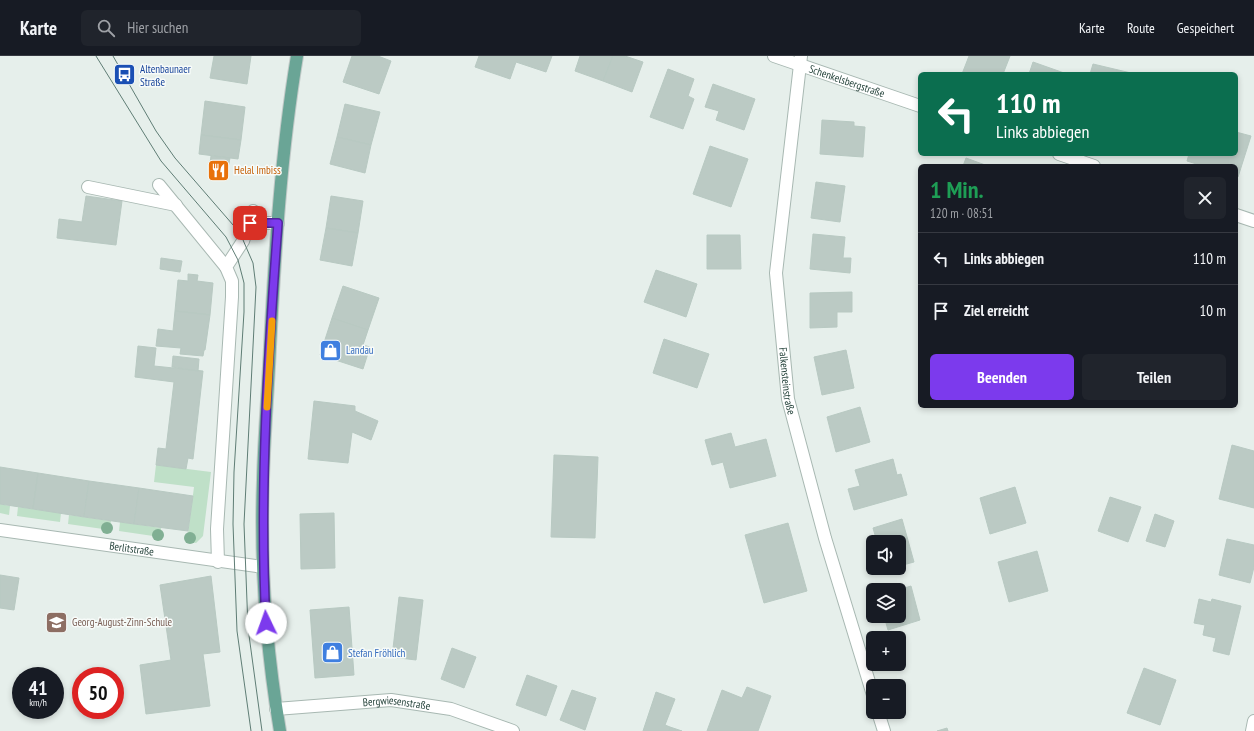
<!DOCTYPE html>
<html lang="de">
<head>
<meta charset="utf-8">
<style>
  :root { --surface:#171b24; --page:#20242c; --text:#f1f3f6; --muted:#9ea1a6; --line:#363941; --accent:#7c3aed }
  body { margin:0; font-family:"PT Sans Narrow",sans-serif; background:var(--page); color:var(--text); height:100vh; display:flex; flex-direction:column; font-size:15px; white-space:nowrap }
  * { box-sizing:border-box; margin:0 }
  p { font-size:13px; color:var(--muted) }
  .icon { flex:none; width:22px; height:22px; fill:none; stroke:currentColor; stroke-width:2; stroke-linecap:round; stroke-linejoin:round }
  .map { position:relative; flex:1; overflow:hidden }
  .panel { position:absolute; left:918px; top:108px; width:320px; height:244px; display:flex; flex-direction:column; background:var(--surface); border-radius:6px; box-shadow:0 2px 6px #0003 }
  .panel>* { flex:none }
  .hud { position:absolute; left:918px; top:16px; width:320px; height:84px; border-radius:6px; box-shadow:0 2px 6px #0003; background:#0b6e4f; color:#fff; overflow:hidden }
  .controls { position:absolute; left:866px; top:479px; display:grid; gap:8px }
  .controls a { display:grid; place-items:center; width:40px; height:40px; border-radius:6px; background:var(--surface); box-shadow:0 2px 6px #0003; font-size:20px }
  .speed { position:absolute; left:12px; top:611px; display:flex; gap:8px; font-size:20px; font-weight:700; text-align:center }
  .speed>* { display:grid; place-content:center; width:52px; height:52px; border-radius:50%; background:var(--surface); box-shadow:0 2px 6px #0003; line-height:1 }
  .speed small { font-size:10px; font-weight:400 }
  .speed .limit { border:6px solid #d22; background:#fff; color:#111 }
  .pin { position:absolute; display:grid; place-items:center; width:34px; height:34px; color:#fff; margin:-17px; border-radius:8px; box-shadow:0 2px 6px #0006 }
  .me { position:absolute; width:44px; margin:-22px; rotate:357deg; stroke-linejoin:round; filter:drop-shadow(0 0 3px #0008) }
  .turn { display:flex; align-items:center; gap:14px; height:84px; padding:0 12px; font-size:18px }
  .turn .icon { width:52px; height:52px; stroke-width:2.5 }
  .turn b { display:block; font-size:28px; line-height:34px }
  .round { display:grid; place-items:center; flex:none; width:42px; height:42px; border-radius:6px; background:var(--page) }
  .headline { display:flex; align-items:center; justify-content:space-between; height:68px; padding:0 12px }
  h1 { font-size:24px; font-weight:800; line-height:30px; color:#1e9e55 }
  .action { display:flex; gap:8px; margin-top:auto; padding:8px 12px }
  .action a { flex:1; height:46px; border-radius:6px; background:var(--accent); color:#fff; font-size:16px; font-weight:800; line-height:46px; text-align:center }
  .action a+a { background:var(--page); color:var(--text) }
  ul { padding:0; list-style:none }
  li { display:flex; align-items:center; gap:12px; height:52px; padding:0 12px; border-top:1px solid var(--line) }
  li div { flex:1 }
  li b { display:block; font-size:15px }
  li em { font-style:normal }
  header { display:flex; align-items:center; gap:24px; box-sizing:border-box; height:56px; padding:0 20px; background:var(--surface); border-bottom:1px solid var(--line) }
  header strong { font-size:19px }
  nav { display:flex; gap:22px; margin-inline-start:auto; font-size:14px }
  .search { width:280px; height:36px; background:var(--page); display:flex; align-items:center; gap:10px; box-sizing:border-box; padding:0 14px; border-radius:6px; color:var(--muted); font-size:15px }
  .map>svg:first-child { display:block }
</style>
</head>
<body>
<header>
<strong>Karte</strong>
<div class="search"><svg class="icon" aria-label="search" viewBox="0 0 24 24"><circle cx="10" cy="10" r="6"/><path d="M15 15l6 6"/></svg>Hier suchen</div>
<nav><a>Karte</a><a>Route</a><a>Gespeichert</a></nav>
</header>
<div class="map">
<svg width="1254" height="675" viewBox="0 0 1254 675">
  <rect width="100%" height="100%" fill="#e6efeb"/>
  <g fill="#bfe0c8">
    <path d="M156,409L211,416L203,480L196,487L187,485L194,431L154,426Z"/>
    <path d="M0,448L10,450L9,459L0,457Z"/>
    <path d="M18,451L61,457L60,466L17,460Z"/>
    <path d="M69,459L111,465L110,474L68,468Z"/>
    <path d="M120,466L161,472L160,481L119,475Z"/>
  </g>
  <g fill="#bbcac4" stroke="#b8c9c2">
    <path d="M214,0H251L247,28L210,22Z"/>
    <path d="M352,0H378L391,5L379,38L343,26Z"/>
    <path d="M479,0H552L546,16L516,6L510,23L475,11Z"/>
    <path d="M580,0H613L603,25L575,15Z"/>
    <path d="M613,0H625L643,6L632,36L603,25Z"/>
    <path d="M969,0H1010L1003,18H962Z"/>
    <path d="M1033,6L1067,18H1029Z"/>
    <path d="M1093,8L1131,17L1130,18H1090Z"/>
    <path d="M668,13L694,23L688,40L694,43L683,73L650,61Z"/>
    <path d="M713,28L755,43L744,74L716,64L719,55L705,51Z"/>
    <path d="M205,45L245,51L241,84L201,79Z"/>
    <path d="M345,48L380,56L371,89L337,81Z"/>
    <path d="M822,64L854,66V70L865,71L863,101L820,98Z"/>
    <path d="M1236,76L1251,80L1238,121H1236V110H1203L1187,105L1189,98H1236Z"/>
    <path d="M201,79L241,84L238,103L199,98Z"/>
    <path d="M337,81L371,89L365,117L330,108Z"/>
    <path d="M710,90L748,103L731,151L693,138Z"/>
    <path d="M211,100L230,102L227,117L218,124L209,114Z"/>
    <path d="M966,102L988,110H963Z"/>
    <path d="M816,126L845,130L840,166L811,162Z"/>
    <path d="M86,140L122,145L116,189L57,182L59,163L82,166Z"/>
    <path d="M331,140L363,145L358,177L326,172Z"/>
    <path d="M326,172L358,177L352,210L320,204Z"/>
    <path d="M813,178L845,181L843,202H851L850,217L810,213Z"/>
    <path d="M707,179H740L741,213H707Z"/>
    <path d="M161,202L182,205L180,216L160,213Z"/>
    <path d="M656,214L697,228L686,261L644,246Z"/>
    <path d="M188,218L198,219L197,225L213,227L210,259L175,255L178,224L188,225Z"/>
    <path d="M343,230L379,242L368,274L332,262Z"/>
    <path d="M852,236V256H837V271L810,272V237Z"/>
    <path d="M175,255L210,259L205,294H204L203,300L180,298L181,292L156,290L158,273L173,275Z"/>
    <path d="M332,262L368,274L363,289L370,291L363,313L320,299Z"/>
    <path d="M664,283L709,298L697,332L653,317Z"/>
    <path d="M138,290L156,292L154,310L203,315L193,403L188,402L186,413L156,409L158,392L166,393L174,326L135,321Z"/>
    <path d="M846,294L854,332L822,339L814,301Z"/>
    <path d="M173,300L199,303L198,315L172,311Z"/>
    <path d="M314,345L355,350V355L378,365L371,384L352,376L348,407L308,403Z"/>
    <path d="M860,351L870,386L836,396L827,361Z"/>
    <path d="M731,377L735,391L766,383L776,420L730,432L723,406L712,409L705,384Z"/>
    <path d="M1232,389L1254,395V452L1219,443Z"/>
    <path d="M554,399L598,401L595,482L551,481Z"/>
    <path d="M893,403L897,419L901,418L907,439L854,454L848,433L860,430L855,414Z"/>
    <path d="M0,411L38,417L33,453L0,448Z"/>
    <path d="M38,417L89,425L84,461L33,453Z"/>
    <path d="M89,425L139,432L134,468L84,461Z"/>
    <path d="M1015,431L1026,467L990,478L980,442Z"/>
    <path d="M139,432L193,440L188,475L134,468Z"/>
    <path d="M1110,441L1141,451L1128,486L1098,475Z"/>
    <path d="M334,457L335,512L301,513L300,458Z"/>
    <path d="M1155,458L1174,465L1165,491L1146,485Z"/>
    <path d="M902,463L914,506L899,510V486H877L873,472Z"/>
    <path d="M788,467L807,535L764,547L745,479Z"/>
    <path d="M1227,483L1254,489V511L1250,527L1219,519Z"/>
    <path d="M1037,495L1048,535L1009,546L998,506Z"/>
    <path d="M0,519L19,522L14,554L0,552Z"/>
    <path d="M211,520L220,596L203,598L210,650L146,658L140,609L171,604L160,529Z"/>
    <path d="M911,530L920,564L888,574L884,560H899L898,534Z"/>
    <path d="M399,541L423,544L416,604L392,601Z"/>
    <path d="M1199,543L1211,546L1212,543L1241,550L1229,599L1213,595L1216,582L1203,579L1205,569L1194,567Z"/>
    <path d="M349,551L354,619L315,622L310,554Z"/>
    <path d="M452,592L476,601L464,632L441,623Z"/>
    <path d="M1144,612L1176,624L1160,669L1127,657Z"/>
    <path d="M527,619L557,630L546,660L516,649Z"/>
    <path d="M747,631L771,640L758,675H707L722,634L742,642Z"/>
    <path d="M572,634L596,642L585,674L560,664Z"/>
    <path d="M656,636L675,643L665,669L670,671L669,675H643Z"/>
    <path d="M670,671L682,675H669Z"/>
    <path d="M947,672L948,675H937Z"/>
  </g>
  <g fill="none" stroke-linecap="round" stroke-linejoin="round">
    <defs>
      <g id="minor">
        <path id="s1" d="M774,0L920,50"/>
        <path id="s2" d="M801,0L776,217L788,343L825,482L873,639"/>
        <path d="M1059,98L1094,110"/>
        <path d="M159,129L226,211"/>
        <path d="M88,131L176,149"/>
        <path d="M1236,159L1254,165"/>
        <path d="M250,167H278"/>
        <path id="s3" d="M0,474L263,511"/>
        <path d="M218,506L217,473L232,241V225L226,211L243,185L253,155"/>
        <path id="s4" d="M276,653L391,644L451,653L513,675"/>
        <path d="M878,656L884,675"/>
        <path d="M1252,675L1254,665"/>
      </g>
      <path id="major" d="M280,675C266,592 260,508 263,424C264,380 268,336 270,291C275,194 281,96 297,0"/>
    </defs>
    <use href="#minor" stroke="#a8b8b2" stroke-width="14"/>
    <use href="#major" stroke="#c2cac8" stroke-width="14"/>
    <use href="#minor" stroke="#fff" stroke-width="12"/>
    <use href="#major" stroke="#6aa596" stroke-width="12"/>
    <g stroke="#5f7d75" stroke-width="1">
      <path d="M96,0L161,105L226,181L238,204L244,227V256L234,416L233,468L237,575L251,675"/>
      <path d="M113,0L156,75L175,102L240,177L253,207L256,231L244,468L248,572L262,675"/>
    </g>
  </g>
  <g fill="#80af93">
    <circle cx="107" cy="472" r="6"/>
    <circle cx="158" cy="479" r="6"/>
    <circle cx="190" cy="482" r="6"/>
  </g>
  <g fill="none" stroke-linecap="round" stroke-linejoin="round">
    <defs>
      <path id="route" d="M250,167H278C268,300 259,434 266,567"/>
    </defs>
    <use href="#route" stroke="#51269a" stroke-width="10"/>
    <use href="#route" stroke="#7c3aed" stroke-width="7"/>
    <path stroke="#f59e0b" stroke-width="7" d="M267,351L272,265"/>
  </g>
  <defs>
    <symbol id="bus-square" viewBox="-11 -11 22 22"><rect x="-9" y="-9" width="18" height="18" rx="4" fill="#1a4fb4" stroke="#f7fbf9"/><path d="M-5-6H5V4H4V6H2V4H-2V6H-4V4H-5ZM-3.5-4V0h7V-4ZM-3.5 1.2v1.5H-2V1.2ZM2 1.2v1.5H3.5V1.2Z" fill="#fff"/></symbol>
    <symbol id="restaurant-square" viewBox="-11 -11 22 22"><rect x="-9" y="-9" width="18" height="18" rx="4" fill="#e8710a" stroke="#f7fbf9"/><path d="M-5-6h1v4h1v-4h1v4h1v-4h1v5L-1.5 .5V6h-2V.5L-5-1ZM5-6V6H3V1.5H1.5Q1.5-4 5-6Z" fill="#fff"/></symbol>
    <symbol id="shop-square" viewBox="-11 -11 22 22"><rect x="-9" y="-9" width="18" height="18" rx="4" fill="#3f7fe0" stroke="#f7fbf9"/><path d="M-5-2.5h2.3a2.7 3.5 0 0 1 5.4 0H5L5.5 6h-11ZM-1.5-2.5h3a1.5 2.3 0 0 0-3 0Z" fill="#fff"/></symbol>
    <symbol id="school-square" viewBox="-11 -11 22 22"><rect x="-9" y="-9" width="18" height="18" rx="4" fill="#8d6e63" stroke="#f7fbf9"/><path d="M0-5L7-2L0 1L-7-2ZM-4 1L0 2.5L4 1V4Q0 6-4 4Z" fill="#fff"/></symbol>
  </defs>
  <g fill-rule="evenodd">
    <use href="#bus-square" x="112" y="6" width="25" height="25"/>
    <use href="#restaurant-square" x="206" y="102" width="25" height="25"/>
    <use href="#shop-square" x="318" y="282" width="25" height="25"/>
    <use href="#school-square" x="44" y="554" width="25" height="25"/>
    <use href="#shop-square" x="320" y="584" width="25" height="25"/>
  </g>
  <g text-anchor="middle" stroke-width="3" stroke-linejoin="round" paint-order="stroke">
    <g font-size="11" fill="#164399" stroke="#f7fbf9" text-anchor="start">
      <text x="140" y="17">Altenbaunaer<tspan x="140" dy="13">Straße</tspan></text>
    </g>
    <g font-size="11" fill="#24423a" stroke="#f7fbf9">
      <text dy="4" stroke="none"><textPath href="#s1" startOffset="77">Schenkelsbergstraße</textPath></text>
      <text dy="4" stroke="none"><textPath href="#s2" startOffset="327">Falkensteinstraße</textPath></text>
      <text dy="4" stroke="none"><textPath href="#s3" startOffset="133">Berlitstraße</textPath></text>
      <text dy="4" stroke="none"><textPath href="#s4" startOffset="121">Bergwiesenstraße</textPath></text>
    </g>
    <g font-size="11" fill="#c56008" stroke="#f7fbf9" text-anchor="start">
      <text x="234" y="118">Helal Imbiss</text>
    </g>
    <g font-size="11" fill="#366cbe" stroke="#f7fbf9" text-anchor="start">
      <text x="346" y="298">Landau</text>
      <text x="348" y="601">Stefan Fröhlich</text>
    </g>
    <g font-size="11" fill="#785e54" stroke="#f7fbf9" text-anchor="start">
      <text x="72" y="570">Georg-August-Zinn-Schule</text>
    </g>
  </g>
</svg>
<div class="controls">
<a><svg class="icon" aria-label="sound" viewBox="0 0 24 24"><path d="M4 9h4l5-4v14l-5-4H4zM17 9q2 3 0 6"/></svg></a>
<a><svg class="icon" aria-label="layers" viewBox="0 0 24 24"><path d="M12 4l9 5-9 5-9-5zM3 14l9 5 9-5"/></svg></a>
<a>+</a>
<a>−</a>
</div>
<div class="speed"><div>41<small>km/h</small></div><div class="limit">50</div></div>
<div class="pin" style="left:250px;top:167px;background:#d93025"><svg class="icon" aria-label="arrive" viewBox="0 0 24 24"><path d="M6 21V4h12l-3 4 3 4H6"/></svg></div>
<svg class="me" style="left:266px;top:567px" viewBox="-20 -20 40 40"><circle r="19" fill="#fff"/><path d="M0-13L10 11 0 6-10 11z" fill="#7c3aed"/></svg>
<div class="hud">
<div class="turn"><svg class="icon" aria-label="left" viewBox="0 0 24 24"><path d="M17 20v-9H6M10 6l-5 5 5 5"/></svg><div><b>110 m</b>Links abbiegen</div></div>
</div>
<section class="panel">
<div class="headline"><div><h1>1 Min.</h1><p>120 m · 08:51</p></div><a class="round"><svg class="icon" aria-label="close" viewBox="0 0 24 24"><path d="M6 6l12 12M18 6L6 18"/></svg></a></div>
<ul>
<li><svg class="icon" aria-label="left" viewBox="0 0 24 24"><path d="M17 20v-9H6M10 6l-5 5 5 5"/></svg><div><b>Links abbiegen</b></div><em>110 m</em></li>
<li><svg class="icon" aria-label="arrive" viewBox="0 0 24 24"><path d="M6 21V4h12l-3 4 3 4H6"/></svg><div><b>Ziel erreicht</b></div><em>10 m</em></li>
</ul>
<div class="action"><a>Beenden</a><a>Teilen</a></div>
</section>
</div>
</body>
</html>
